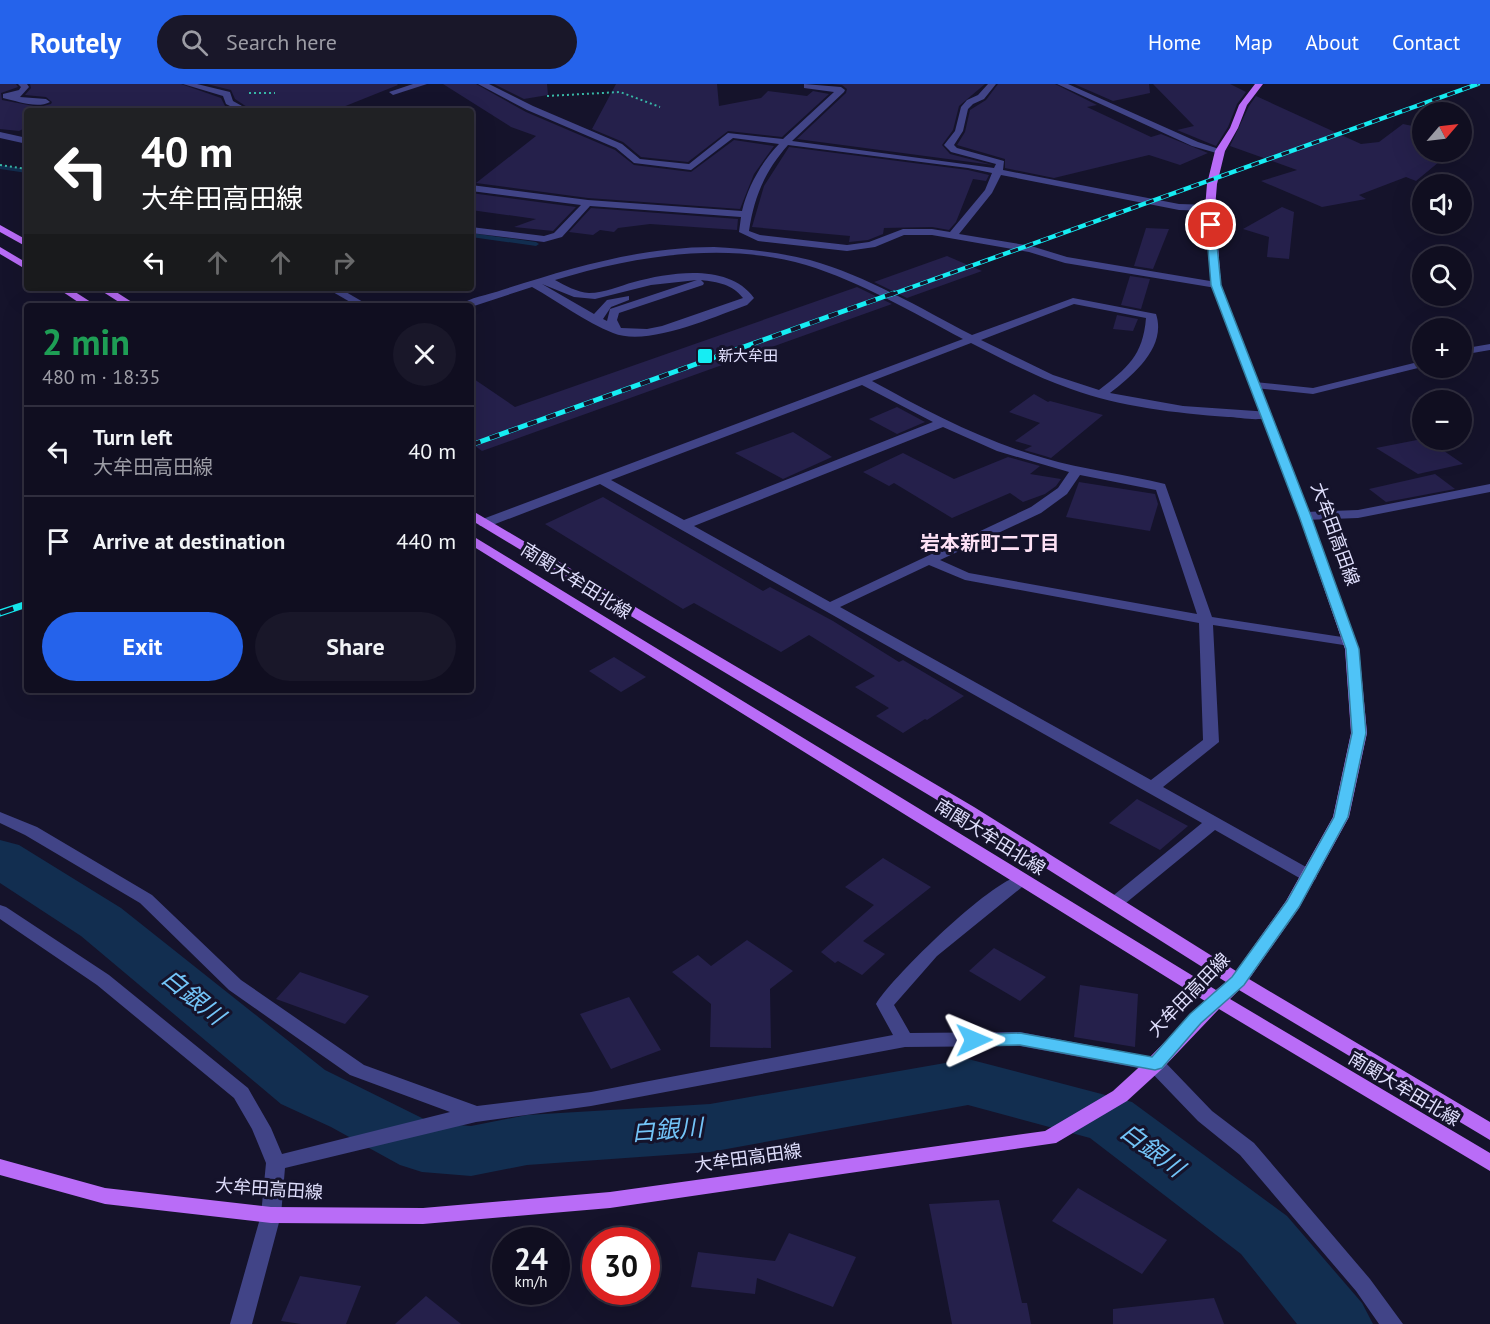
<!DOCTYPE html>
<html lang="en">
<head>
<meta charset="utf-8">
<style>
  :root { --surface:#100e20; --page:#191729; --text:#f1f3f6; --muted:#9c9ca5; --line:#302e3e; --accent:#2563eb }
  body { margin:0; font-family:"PT Sans","Noto Sans JP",sans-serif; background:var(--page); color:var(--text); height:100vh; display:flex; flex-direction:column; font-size:22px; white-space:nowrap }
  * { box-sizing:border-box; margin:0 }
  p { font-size:20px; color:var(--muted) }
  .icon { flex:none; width:33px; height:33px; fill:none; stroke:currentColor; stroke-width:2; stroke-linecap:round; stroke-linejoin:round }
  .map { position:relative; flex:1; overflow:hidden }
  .drawer { position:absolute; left:24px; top:219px; width:450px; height:390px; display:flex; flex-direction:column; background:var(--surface); border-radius:6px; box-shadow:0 6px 24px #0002,0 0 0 2px var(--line) }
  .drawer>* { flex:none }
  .hud { position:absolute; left:24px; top:24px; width:450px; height:183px; border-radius:6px; box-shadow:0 6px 24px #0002,0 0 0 2px var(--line); background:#202124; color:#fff; overflow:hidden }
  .needle { width:39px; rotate:62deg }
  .fabs { position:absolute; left:1412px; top:18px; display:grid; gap:12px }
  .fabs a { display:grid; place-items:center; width:60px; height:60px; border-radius:50%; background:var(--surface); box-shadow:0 6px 24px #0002,0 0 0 2px var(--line); font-size:30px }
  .speed { position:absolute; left:492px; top:1143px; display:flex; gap:12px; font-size:30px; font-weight:700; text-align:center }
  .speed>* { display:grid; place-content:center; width:78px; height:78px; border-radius:50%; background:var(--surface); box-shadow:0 6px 24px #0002,0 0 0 2px var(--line); line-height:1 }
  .speed small { font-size:15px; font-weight:400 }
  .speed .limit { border:9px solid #d22; background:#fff; color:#111 }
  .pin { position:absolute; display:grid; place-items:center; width:51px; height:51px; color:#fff; margin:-26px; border:3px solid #fff; border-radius:50%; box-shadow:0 2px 6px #0007 }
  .me { position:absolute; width:66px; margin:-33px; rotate:89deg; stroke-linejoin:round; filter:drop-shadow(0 0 4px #0008) }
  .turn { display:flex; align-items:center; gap:21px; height:126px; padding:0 18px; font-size:27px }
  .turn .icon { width:78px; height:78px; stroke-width:2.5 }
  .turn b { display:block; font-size:42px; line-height:51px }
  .lanes { display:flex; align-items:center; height:57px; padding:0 18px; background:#0003; justify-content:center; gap:30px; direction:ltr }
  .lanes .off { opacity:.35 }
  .round { display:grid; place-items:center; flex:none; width:63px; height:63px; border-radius:32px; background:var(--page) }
  .summary { display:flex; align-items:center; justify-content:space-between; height:102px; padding:0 18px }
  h1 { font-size:36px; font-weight:600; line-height:45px; color:#1e9e55 }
  .button { display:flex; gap:12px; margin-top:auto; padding:12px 18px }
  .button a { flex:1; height:69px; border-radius:36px; background:var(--accent); color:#fff; font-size:24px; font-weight:600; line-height:69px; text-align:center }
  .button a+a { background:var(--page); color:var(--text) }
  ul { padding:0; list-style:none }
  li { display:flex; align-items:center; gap:18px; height:90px; padding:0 18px; border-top:2px solid var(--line) }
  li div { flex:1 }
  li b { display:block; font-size:22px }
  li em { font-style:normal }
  header { display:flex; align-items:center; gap:36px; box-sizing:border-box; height:84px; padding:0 30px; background:var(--accent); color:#fff }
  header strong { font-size:28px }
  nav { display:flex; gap:33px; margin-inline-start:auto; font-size:21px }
  .search { width:420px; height:54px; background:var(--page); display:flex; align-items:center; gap:15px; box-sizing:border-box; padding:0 21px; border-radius:33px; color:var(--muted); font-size:22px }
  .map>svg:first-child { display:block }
</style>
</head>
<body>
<header>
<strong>Routely</strong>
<div class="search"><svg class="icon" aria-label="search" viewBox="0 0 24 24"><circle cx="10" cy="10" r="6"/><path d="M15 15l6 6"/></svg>Search here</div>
<nav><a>Home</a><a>Map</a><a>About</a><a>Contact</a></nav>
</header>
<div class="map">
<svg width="1490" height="1240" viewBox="0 0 1490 1240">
  <rect width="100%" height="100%" fill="#15132b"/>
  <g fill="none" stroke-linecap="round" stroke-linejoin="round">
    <g fill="#122e50" fill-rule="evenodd">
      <path d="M0,81L27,85V89L0,85Z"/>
      <path d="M471,149L536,158L539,160L536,162L471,153Z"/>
    </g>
    <path fill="#122e50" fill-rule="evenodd" d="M0,756L19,761L121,824L325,986L432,1039L471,1042L527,1031L710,1020L968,975L1132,1018L1287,1132L1362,1219L1373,1240H1297L1241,1170L1090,1054L968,1021L710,1068L527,1081L471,1092L422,1088L400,1081L331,1043L281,1020L81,852L0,799Z"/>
  </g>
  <g fill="#25204b">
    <path d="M0,0H16L18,3L1,9L2,16L39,23L51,20L52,18L46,13L25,11L31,4L30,0H181L221,14L225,22L235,27H27V43L19,47L0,45Z"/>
    <path d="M207,0H397L398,1L333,27H253L235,15L231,6Z"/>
    <path d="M443,0H476L526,28L615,66L634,81L691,88L734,56L774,62L754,90L740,125L588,114L476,99L536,52L511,43Z"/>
    <path d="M494,0H547L548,11L524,15Z"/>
    <path d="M616,0H717L719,22L761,14L768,7L807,12L813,7L829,10L782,53L728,47L688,78L641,73L623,58L592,45Z"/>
    <path d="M832,0H985L959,22L953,46L942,61L950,70L993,81L797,55L846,9L847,5L842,1Z"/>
    <path d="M998,0H1055L1097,21L1087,23L1151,53L1161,50L1208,69L1180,81L1149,71L1054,94L1005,84V75L957,61L965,48L970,26L986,16Z"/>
    <path d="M1074,0H1149L1150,9L1113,17Z"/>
    <path d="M1153,0H1230L1246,8L1237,20L1228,43L1216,62L1177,46L1194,42Z"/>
    <path d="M1256,12L1361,60L1379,58L1403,40L1422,44V68H1451L1416,97L1406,93L1359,111L1366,115L1322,123L1261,97L1297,86L1230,62L1249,22Z"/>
    <path d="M789,63L968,86L989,91L986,97L973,95L956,138L949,146L932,143L884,144L883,150L868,156L849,158L850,152L752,143L764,102Z"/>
    <path d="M471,109L576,123L553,147L514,143L536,135L471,126Z"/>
    <path d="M1282,123L1294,128L1289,175L1267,173L1269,153L1243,145Z"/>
    <path d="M591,124L738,135L737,146L650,140L618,144L614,148L600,146L593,151L569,148Z"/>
    <path d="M1146,144L1169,145L1153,185L1134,182Z"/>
    <path d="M947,172L982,187L907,214L874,198Z"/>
    <path d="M1130,192L1150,195L1141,225L1121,221Z"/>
    <path d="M857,203L892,220L482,367L471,359V293L515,323Z"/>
    <path d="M1117,231L1138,235L1133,247L1113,245Z"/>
    <path d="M1034,310L1048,318L1050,317L1103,331L1051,374L1045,372L1024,366L1032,362L1015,357L1040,339L1009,328Z"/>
    <path d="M897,323L925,338L897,350L869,335Z"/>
    <path d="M793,348L832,373L783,395L735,369Z"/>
    <path d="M1422,355L1428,356L1463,380L1418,390L1376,364Z"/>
    <path d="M903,369L954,395L1008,373L1040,382L1030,390L1061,395L1056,402L1045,410L1023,418L1010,409L952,434L894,399L889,402L863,388Z"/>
    <path d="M1435,390L1455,405L1386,418L1369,405Z"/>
    <path d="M1079,398L1155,410L1158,420L1150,447L1066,433Z"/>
    <path d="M603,413L763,507L770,503L833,537L899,578L903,576L964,612L927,636L925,635L903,649L876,632L889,624L855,603L875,592L809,551L781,568L694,519L683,525L545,440Z"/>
    <path d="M614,573L646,593L621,608L589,587Z"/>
    <path d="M1137,715L1188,742L1160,766L1109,739Z"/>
    <path d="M883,774L931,803L863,857L885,870L862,891L838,877L835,879L821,868L874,821L845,803Z"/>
    <path d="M747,856L793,887L770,905L771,964L710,963L711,920L672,888L698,871L711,882Z"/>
    <path d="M994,864L1046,893L1020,917L969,887Z"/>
    <path d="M300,888L369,912L345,940L276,915Z"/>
    <path d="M1080,901L1138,910L1135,963L1074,953Z"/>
    <path d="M629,913L661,966L611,985L580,930Z"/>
    <path d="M1078,1104L1167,1156L1142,1190L1052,1137Z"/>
    <path d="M999,1116L1022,1219H1027L1031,1240H952L929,1120Z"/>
    <path d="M789,1149L856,1173L833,1223L757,1194L755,1210L691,1203L698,1168L775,1177Z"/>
    <path d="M300,1192L361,1202L346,1240H301L281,1237Z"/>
    <path d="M426,1212L461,1240H395Z"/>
    <path d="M1214,1214L1224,1240H1113V1225Z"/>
  </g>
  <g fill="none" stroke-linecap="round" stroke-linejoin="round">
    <g stroke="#38b8a7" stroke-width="2" stroke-dasharray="2 3" stroke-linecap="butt">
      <path d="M249,9H275"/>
      <path d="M547,12L620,8L660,23"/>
      <path d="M0,81L27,85"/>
    </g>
    <g fill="#414487" fill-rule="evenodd">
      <path d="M18,0H27L29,3L20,13L46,15L50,18C37,25 17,17 3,14V10L19,6L21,3Z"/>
      <path d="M183,0H197L230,8L233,17L251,27H240L226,20L223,12Z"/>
      <path d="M413,0H427L393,11L389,8Z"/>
      <path d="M478,0H489L533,22L622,60L640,75L689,80L728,49L783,55L834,8L804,4V0L841,3L845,6L844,8L792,57L994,84L996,80L951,68L944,61L955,47L961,23L967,16L978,11L988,0H996L984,15L973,20L968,25L963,47L954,61L957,64L1004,77L1003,86L1008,87L1179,120L1210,121L1215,124L1210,127L1179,126L1001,91L992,109L959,150L1031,162L1067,173L1216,198L1221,201L1216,204L1065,179L1029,168L932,151H904L875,163L847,167L758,157L739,148L741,133L590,122L562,153L544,158L471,149V143L544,152L554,149L581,121L471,107V101L588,116L742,127C748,102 761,79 779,60L733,54L691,86L634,79L616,64L527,26ZM788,61L968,84L992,89L985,106L950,148L932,145H903L869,158L847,161L760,151L749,147C754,113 765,87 788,61Z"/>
      <path d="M1057,0H1068L1198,58L1225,67L1220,70L1192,62Z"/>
      <path d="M0,48L27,54V60L0,54Z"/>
      <path d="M714,163C746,165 778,168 810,176C867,192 920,224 972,251L1073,214L1156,230C1167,263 1133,291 1110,309L1183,322L1270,328L1272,331C1263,339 1239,333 1228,333C1175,329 1121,323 1071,305C1036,293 1004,276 971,259L872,297C927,327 983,357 1044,374C1084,386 1125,390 1165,400L1212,533L1355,555L1357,558L1355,561L1350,562L1213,541L1219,658L1163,703L1315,788L1317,792L1315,796H1303L1215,746L1121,823H1109L1106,819L1109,815L1202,739L600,400L490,442H480L478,439L480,436L963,255C912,228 861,198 806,181C724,157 635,172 555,196C566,202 577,208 589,209C605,209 619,202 634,198C671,188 729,179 754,214L747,221C713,233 648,263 613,249C585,238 559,218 532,203L471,223L459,222C469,213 489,211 502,206C571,184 640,163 714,163ZM697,196L610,225L607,237L603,235L611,223L629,216V212L607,216L594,230L542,200L574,213L595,215L651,201ZM701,196C718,198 732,200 743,214L662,242L647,245L621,244L617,236L619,229L703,201L704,199ZM1074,220L1146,234C1143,272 1127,284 1099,306L1053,291L981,256ZM862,301L933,338L684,436L611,396ZM943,343L997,367L1069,388L1058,404L1031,423L830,518L694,442ZM1080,391L1156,406L1197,530L969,489L940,476L1041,429L1067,410ZM929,481L965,496L1199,539L1203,656L1151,696L840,523Z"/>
      <path d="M217,204H239L226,209Z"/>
      <path d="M326,204H339L370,222H357Z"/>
      <path d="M1490,260V266L1461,271V265Z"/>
      <path d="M1422,277V283L1313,310L1255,304L1249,301L1255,298L1313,304Z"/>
      <path d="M1490,400V408L1358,434L1305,436L1299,432L1305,428L1358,426Z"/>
      <path d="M0,728L37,743L152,811L241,896L364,981L477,1022L591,1008L893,951L876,920C890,895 1002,784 1027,791L1029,795L1027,799L937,872L894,921L910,949L1020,948L1162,975L1212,1027L1254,1059L1370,1195L1403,1240H1379L1356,1207L1240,1071L1198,1037L1149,986L1020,962L905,963L591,1022L476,1038L285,1084L281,1131L252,1240H230L261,1131L266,1079L252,1045L234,1014L97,901L0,835V821L6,823L109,891L248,1004L271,1044L282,1070L450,1028L350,991L229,906L140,819L25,751L0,739Z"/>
    </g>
    <g fill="#b96cf7" fill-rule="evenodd">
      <path d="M1255,0H1263L1247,21L1238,44L1225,67L1217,100L1215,124L1221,201L1311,432L1359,565L1367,649L1349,733L1299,824L1249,895L1490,1038V1056L1239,906L1230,915L1490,1069V1087L1219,925L1162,985L1127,1017L1056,1059L610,1124L423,1140L271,1139L105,1120L0,1091V1075L105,1104L271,1123L423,1124L610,1108L1045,1047L1113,1007L1148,975L1205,917L471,461V451L1216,906L1226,898L962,731L471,436V426L974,723L1236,887L1286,817L1333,733L1351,649L1345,565L1299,432L1211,201L1205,124L1207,100L1215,67L1230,44L1239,21Z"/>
      <path d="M0,141L27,156V163L0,148Z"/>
      <path d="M0,163L27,179V186L0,170Z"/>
      <path d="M57,204H69L97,222H84Z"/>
      <path d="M97,204H110L138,222H125Z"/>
    </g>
    <defs>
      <path id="rail-far2" d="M890,211L1478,0"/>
      <path id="rail-far1" d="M471,361L894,209"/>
      <path id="rail" d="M0,529L27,520"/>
    </defs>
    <use href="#rail-far2" stroke="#16edf3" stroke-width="4.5"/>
    <use href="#rail-far1" stroke="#16edf3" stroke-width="5"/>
    <use href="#rail" stroke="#16edf3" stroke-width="7"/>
    <use href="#rail-far2" stroke="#15132b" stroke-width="3" stroke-dasharray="8" stroke-linecap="butt"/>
    <use href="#rail-far1" stroke="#15132b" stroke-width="4" stroke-dasharray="10" stroke-linecap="butt"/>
    <use href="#rail" stroke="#15132b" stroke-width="4.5" stroke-dasharray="14" stroke-linecap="butt"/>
  </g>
  <path fill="#4fc3f7" stroke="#337fa1" stroke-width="1.5" d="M1211,138L1215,141L1221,201L1311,432L1359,565L1366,649L1348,733L1299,823L1244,901L1201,939L1162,984L1155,986L1020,961L974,962L968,960L965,956L968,951L1020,949L1152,973L1190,930L1232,893L1287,817L1334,733L1352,649L1346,565L1299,432L1211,201L1206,141Z"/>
  <rect fill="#16edf3" stroke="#15132b" stroke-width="2" x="697" y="264" width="16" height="16" rx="3"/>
  <g text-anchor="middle" stroke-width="6" stroke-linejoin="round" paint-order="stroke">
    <g font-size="15" fill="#e0dffd" stroke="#15132b" text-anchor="start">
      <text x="718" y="277">新大牟田</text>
    </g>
    <g font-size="18" fill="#e0dffd" stroke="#15132b">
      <text transform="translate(1335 450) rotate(70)" y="6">大牟田高田線</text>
      <text transform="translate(576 497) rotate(32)" y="6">南関大牟田北線</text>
      <text transform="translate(990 753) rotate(32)" y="6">南関大牟田北線</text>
      <text transform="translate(1189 911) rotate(-46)" y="6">大牟田高田線</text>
      <text transform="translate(1404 1005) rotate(31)" y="6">南関大牟田北線</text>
      <text transform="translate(748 1074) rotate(-8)" y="6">大牟田高田線</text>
      <text transform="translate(269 1105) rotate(4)" y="6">大牟田高田線</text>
    </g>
    <g font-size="20" font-weight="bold" fill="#fde1f5" stroke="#15132b">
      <text x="990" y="466">岩本新町二丁目</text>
    </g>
    <g font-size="24" font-style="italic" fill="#73c4f8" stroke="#15132b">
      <text transform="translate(193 913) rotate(39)" y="8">白銀川</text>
      <text transform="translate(667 1046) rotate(-4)" y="8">白銀川</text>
      <text transform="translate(1152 1066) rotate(37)" y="8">白銀川</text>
    </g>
  </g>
</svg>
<div class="fabs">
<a><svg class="needle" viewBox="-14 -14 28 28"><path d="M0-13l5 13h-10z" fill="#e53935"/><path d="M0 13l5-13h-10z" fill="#9c9ca5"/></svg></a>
<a><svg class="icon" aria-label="sound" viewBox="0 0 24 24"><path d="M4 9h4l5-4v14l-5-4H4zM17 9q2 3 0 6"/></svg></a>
<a><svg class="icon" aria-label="search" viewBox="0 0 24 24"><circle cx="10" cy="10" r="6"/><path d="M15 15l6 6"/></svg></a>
<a>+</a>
<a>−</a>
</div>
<div class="speed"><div>24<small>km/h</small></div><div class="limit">30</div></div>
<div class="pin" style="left:1211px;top:141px;background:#d93025"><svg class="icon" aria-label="arrive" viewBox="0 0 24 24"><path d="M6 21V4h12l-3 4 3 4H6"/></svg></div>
<svg class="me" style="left:974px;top:956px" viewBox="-20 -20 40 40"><path d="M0-17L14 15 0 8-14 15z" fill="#4fc3f7" stroke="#fff" stroke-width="4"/></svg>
<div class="hud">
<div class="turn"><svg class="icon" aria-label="left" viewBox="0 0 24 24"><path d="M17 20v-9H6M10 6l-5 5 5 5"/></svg><div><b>40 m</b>大牟田高田線</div></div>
<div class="lanes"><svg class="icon" aria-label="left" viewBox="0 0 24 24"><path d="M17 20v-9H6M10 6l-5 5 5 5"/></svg><svg class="icon off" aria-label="ahead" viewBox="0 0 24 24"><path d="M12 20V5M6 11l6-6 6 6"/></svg><svg class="icon off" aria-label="ahead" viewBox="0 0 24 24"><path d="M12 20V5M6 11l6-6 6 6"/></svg><svg class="icon off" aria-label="right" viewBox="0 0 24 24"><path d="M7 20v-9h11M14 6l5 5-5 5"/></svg></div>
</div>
<section class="drawer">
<div class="summary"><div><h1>2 min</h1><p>480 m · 18:35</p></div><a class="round"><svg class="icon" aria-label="close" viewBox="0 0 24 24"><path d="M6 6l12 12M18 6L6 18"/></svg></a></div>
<ul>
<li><svg class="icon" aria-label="left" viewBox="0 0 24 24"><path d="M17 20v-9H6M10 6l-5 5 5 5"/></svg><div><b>Turn left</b><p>大牟田高田線</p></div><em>40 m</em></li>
<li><svg class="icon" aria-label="arrive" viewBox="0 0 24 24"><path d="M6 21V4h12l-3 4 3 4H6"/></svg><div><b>Arrive at destination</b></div><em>440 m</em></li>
</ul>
<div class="button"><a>Exit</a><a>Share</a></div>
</section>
</div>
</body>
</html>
